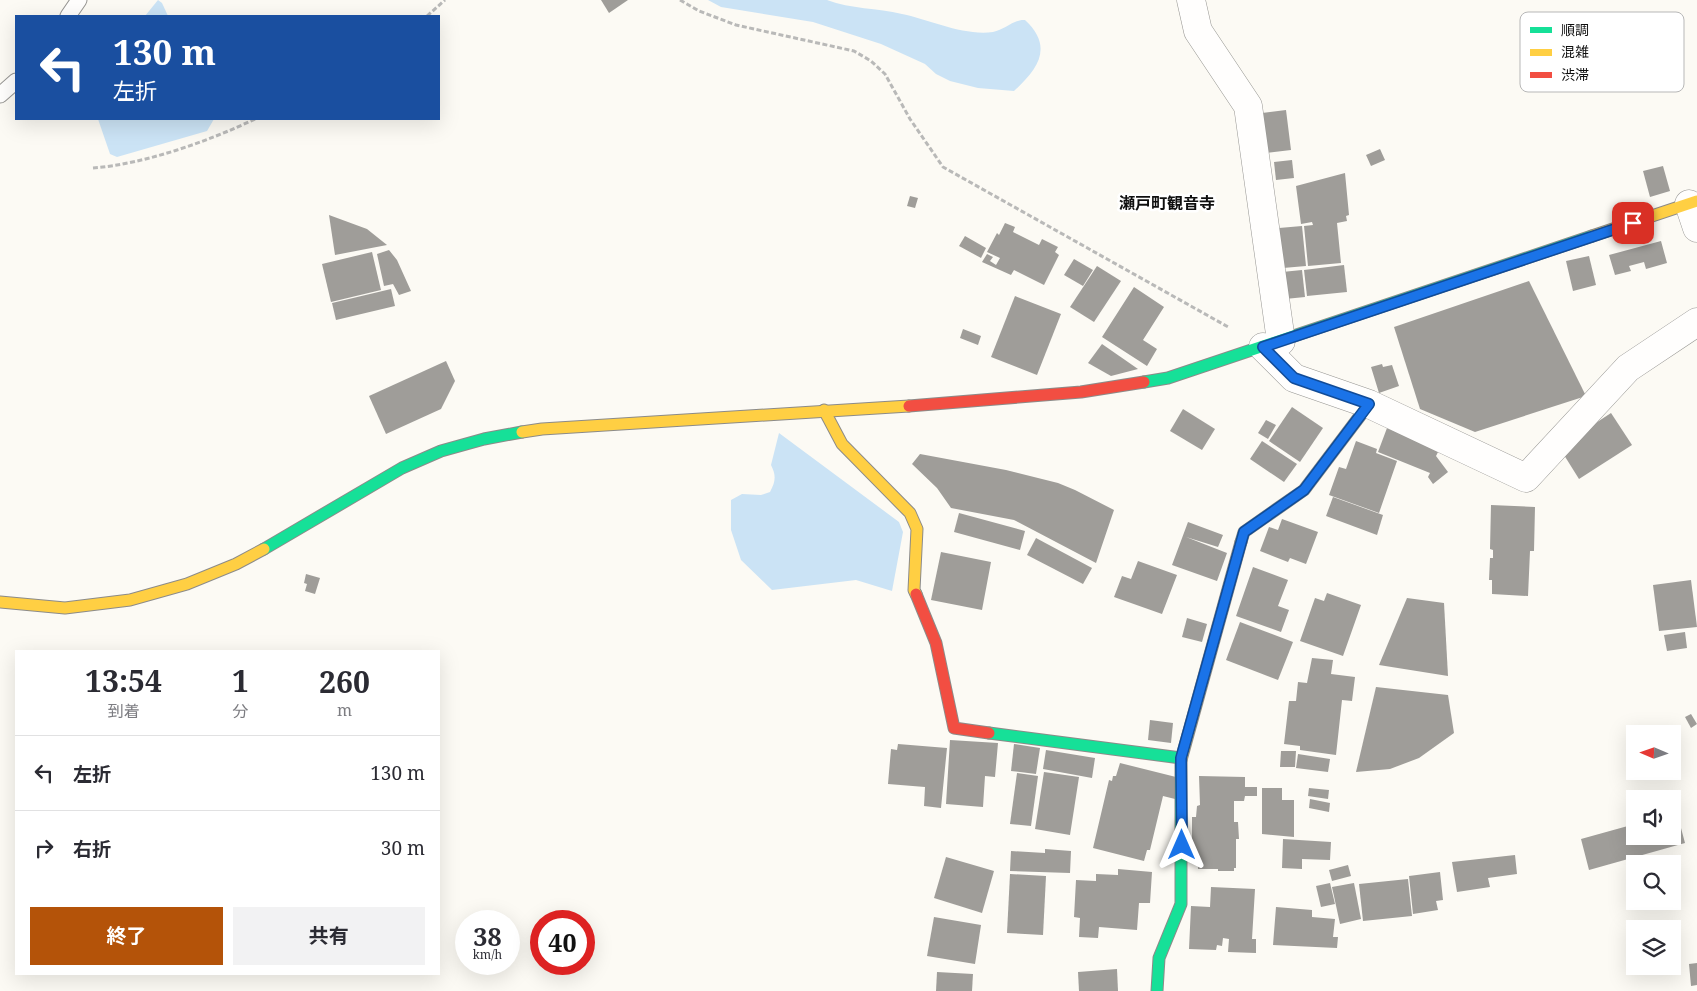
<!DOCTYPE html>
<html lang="ja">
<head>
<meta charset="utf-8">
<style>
  :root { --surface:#fff; --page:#f2f2f3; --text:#2b2b33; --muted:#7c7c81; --line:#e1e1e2; --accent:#b45309 }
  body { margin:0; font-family:"Noto Serif","Noto Sans JP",serif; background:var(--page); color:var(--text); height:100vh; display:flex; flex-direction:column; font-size:19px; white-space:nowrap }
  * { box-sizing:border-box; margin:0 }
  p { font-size:16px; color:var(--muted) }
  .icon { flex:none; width:28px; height:28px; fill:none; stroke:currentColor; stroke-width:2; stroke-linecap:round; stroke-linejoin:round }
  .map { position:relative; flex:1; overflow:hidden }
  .drawer { position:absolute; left:15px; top:650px; width:425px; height:325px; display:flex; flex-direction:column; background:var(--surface); border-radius:0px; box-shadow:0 5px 20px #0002 }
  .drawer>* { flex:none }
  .top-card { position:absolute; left:15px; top:15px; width:425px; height:105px; border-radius:0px; box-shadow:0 5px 20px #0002; background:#1a4fa0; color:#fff; overflow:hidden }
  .needle { width:32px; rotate:272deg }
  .controls { position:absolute; left:1626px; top:725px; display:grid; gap:10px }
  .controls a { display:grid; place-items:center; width:55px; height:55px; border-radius:0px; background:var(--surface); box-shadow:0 5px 20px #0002; font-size:25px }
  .speed { position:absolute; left:455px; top:910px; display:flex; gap:10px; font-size:25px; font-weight:700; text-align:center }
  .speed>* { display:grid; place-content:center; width:65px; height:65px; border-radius:50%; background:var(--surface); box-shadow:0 5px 20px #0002; line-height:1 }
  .speed small { font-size:12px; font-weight:400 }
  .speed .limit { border:8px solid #d22; background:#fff; color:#111 }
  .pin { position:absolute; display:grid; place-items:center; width:42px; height:42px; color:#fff; margin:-21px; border-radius:10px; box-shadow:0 2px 8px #0006 }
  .me { position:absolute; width:55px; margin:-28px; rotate:0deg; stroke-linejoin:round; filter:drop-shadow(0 0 4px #0008) }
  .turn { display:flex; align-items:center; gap:18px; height:105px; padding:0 15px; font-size:22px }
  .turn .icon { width:65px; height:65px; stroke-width:2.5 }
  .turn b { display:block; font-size:35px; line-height:42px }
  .eta { display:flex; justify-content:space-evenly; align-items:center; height:85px; text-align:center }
  .eta b { font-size:30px; font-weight:700; line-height:35px }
  .button { display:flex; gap:10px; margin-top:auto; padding:10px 15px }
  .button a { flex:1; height:58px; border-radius:0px; background:var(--accent); color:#fff; font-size:20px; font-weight:700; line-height:58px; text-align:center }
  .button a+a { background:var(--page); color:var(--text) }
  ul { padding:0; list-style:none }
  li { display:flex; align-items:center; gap:15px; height:75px; padding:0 15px; border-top:1px solid var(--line) }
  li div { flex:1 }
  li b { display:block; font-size:19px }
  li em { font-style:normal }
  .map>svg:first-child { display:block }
</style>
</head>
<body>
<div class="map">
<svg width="1697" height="991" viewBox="0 0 1697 991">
  <rect width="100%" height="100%" fill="#fcfaf4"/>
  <g fill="#cbe3f5">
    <path d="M158,0L162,3L168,16H145Z"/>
    <path d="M708,0H827C851,9 877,8 902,14C931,20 963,36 993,32C1005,30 1014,19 1025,20C1054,47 1038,69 1014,91L978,88L950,81L936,74L925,64L881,44L813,22L721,7Z"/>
    <path d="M98,119H214L207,131L117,157L110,154Z"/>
    <path d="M779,433L899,522L903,532L892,591L856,580L772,590L741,560L731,530V500L742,494L761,495L770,492C776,481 776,475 771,465Z"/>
  </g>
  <g fill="#9f9d99">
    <path d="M601,0H628L609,13Z"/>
    <path d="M1286,110L1291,150L1266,153L1262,113Z"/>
    <path d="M1380,149L1385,160L1371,166L1366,155Z"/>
    <path d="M1292,160L1294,178L1276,180L1274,162Z"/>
    <path d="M1663,166L1670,191L1650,197L1643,171Z"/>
    <path d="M1345,173L1349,215L1346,216L1347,221L1337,223L1341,263L1308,266L1304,226L1313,225L1312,222L1301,224L1296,186Z"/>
    <path d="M910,196L918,198L915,208L907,206Z"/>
    <path d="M329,215L367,229L387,245L335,255Z"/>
    <path d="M1005,223L1015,227L1013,232L1039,245L1042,239L1058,247L1055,252L1059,255L1044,285L1014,270L1011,275L982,262L987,254L993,257L990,261L996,265L1000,258L987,252L997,233L999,235Z"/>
    <path d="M1302,226L1306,266L1283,268L1279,228Z"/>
    <path d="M965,236L986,248L981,258L959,246Z"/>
    <path d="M1661,241L1667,263L1646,269L1644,262L1629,266L1631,271L1615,275L1609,255Z"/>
    <path d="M389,250L397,260L411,291L399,295L393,284L384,286L377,254Z"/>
    <path d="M372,252L381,290L331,302L322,264Z"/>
    <path d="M1589,256L1596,285L1573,291L1566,261Z"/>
    <path d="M1074,259L1093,270L1083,286L1064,275Z"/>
    <path d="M1344,265L1347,292L1307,296L1304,270Z"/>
    <path d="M1097,266L1121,281L1094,322L1070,307Z"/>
    <path d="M1302,270L1305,297L1285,299L1282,272Z"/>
    <path d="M1529,281L1586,396L1475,432L1420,409L1394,327Z"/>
    <path d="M1134,287L1164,307L1143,340L1157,349L1147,366L1102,337Z"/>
    <path d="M391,289L395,306L336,320L332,303Z"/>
    <path d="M1015,296L1061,314L1037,375L991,357Z"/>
    <path d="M963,329L981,336L978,345L960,338Z"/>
    <path d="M1102,344L1138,369L1111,376L1088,363Z"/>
    <path d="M446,361L455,381L441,409L386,434L369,396Z"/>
    <path d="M1382,364L1383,367L1392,365L1399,386L1379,393L1371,367Z"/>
    <path d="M1292,407L1323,428L1300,462L1269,441Z"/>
    <path d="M1183,409L1215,429L1202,450L1170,431Z"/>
    <path d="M1611,413L1632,445L1579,479L1559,447Z"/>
    <path d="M1266,420L1276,425L1268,439L1258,433Z"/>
    <path d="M1387,428L1439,450L1436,456L1448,472L1433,484L1428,477L1430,473L1378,452Z"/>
    <path d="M1262,441L1297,464L1284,482L1250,459Z"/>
    <path d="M1356,441L1377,449L1376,453L1397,461L1379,513L1329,495L1339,467L1346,469Z"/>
    <path d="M920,454L1006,470L1058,483L1075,490L1114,510L1096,563L1014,520L951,508L937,488L912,464Z"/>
    <path d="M1333,497L1383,515L1377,535L1326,516Z"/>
    <path d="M1491,505L1535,507L1534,551H1530L1528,596L1492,594V580H1489L1490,558H1493V550L1490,549Z"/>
    <path d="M959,513L1025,531L1020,550L954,532Z"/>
    <path d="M1282,519L1318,532L1306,564L1290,558L1288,562L1260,551L1269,527L1278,530Z"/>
    <path d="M1188,522L1223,535L1218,547L1186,537L1227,553L1217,581L1172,565Z"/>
    <path d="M1036,538L1092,568L1083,584L1027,555Z"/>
    <path d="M941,552L991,562L982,610L931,600Z"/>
    <path d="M1138,561L1177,575L1162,614L1114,597L1122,576L1131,579Z"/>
    <path d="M1253,567L1288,580L1278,606L1289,610L1281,632L1236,616Z"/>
    <path d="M306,574L320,578L315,594L305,591L307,584L304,583Z"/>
    <path d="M1691,580L1697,627L1659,631L1653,585Z"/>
    <path d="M1327,593L1361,605L1343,656L1300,641L1315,598L1324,601Z"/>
    <path d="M1407,598L1444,603L1448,676L1379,665Z"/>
    <path d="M1187,618L1207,624L1202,642L1182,637Z"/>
    <path d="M1240,622L1293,642L1278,680L1226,660Z"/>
    <path d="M1685,632L1687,648L1667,651L1664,635Z"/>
    <path d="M1312,658L1333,660L1331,674L1355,677L1352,701L1342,700L1336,755L1300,750V746L1284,744L1289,701H1296L1298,682L1307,683Z"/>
    <path d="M1376,687L1448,695L1454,733L1419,758L1390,769L1356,772Z"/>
    <path d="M1691,714L1697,724L1691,728L1685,717Z"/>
    <path d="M1150,720L1173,723L1171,743L1148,740Z"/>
    <path d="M950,740L998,743L995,777L985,776L983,807L946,804Z"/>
    <path d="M898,744L947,748L941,808L924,806L925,787L888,784L891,749L897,750Z"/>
    <path d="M1014,744L1040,748L1036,774L1011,771Z"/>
    <path d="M1046,750L1095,758L1092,778L1043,769Z"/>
    <path d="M1281,751H1296L1295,767H1280Z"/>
    <path d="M1298,754L1330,759L1328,772L1296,768Z"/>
    <path d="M1120,763L1180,778L1175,799L1163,796L1150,850H1147L1144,861L1093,848L1109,780L1112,781L1113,776H1116Z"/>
    <path d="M1044,772L1079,777L1070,835L1035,829Z"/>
    <path d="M1017,773L1038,776L1031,826L1010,824Z"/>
    <path d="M1199,776L1245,777V787H1257V796H1245L1244,801H1234V822H1238L1239,839H1236V868H1234V871H1218V869H1198L1197,852H1192V817H1196L1197,806L1200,805Z"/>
    <path d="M1262,788H1282V800H1294V837L1262,834Z"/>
    <path d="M1309,788L1329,790L1328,799L1308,796Z"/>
    <path d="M1310,799L1330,803L1329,812L1309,808Z"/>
    <path d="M1677,813L1685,843L1589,870L1581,839L1635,824V836H1672V814Z"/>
    <path d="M1283,839L1331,842L1330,860L1302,859V869L1282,868Z"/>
    <path d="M1045,849L1071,851L1070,873L1010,871L1011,851L1045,853Z"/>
    <path d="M1515,855L1517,874L1488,878L1490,887L1457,892L1452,862Z"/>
    <path d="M946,857L994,871L982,913L934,898Z"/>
    <path d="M1348,865L1351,876L1332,881L1329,870Z"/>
    <path d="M1118,869L1152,872L1150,903H1139L1137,930L1099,927L1098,938L1079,937L1080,918L1074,917L1076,880L1096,881V874L1118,875Z"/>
    <path d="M1440,872L1443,900L1436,901L1438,910L1413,914L1409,876Z"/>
    <path d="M1010,874L1046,876L1043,935L1007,933Z"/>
    <path d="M1408,879L1412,916L1363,921L1359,884Z"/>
    <path d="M1330,883L1335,904L1321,907L1316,886Z"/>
    <path d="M1354,883L1361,919L1340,924L1332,887Z"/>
    <path d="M1211,887L1255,889L1252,939H1256V953L1228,952L1229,939L1223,938L1222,946L1217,945L1216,950L1189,949L1191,906L1210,907Z"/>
    <path d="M1276,907L1312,910V917L1335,919L1333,937H1338L1337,948L1273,945Z"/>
    <path d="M934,917L981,925L975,964L927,956Z"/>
    <path d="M1697,963V985L1691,986L1689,964Z"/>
    <path d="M1117,969L1118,991H1079L1078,972Z"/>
    <path d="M937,972L973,974L972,991H936Z"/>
  </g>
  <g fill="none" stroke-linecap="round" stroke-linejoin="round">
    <defs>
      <g id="lane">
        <path d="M68,16L79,0"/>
        <path d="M0,95L16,81"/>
      </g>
      <g id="street">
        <path d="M1191,0L1198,31L1248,106L1281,341"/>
        <path d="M1689,204L1697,228"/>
        <path d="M1263,347L1294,378L1369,404L1526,478L1628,368L1697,322"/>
      </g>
      <g id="fast">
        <path d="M1144,382L1168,378L1592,236"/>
        <path d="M1241,542L1244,532L1304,490L1369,404"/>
        <path d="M264,549L402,468L441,451L484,439L522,432"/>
        <path d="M989,733L1181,758"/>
        <path d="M1157,991L1159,958L1181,904V760"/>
      </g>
      <g id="slow">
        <path d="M1592,236L1697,201"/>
        <path d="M824,410L842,444L910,513L917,529L914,590L916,594"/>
        <path d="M522,432L542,429L909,406"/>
        <path d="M0,602L65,608L130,600L187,584L236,564L264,549"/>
        <path d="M1181,760L1241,542"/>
      </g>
      <g id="jam">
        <path d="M909,406L1081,392L1144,382"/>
        <path d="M916,594L936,643L954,728L989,733"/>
      </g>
    </defs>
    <use href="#lane" stroke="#969592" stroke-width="17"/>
    <use href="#street" stroke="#969592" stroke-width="29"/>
    <use href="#fast" stroke="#8c8b89" stroke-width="13"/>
    <use href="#slow" stroke="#8c8b89" stroke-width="13"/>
    <use href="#jam" stroke="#8c8b89" stroke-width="13"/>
    <g stroke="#b9b9b8" stroke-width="3" stroke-dasharray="5 2.5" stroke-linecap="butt">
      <path d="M680,0L699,11L736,25L854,51L871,61L885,74L910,119L943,167L1230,328"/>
      <path d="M427,16L445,0"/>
      <path d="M93,168C145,164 209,141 255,119"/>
    </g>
    <use href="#lane" stroke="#fffefd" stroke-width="15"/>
    <use href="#street" stroke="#fffefd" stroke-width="28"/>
    <use href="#fast" stroke="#16e098" stroke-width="11"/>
    <use href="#slow" stroke="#ffcf43" stroke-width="11"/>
    <use href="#jam" stroke="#f24e42" stroke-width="11"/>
  </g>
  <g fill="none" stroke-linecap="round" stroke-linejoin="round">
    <defs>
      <path id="route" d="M1182,845L1181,758L1244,532L1304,490L1369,404L1294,378L1263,347L1633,223"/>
    </defs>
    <use href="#route" stroke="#114b97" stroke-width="12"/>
    <use href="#route" stroke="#1a73e8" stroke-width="9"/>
  </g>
  <g text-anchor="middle" stroke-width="5" stroke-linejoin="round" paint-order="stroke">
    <g font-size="16" font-weight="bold" fill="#0f0f0f" stroke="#fff">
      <text x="1167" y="209">瀬戸町観音寺</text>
    </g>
  </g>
  <rect x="1520" y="12" width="164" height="80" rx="8" fill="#fff" stroke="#b7b7b7" stroke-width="1"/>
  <rect x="1530" y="27" width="22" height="6" fill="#16e098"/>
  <rect x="1530" y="49" width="22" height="7" fill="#ffcf43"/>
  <rect x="1530" y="72" width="22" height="6" fill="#f24e42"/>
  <g font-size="14" fill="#0f0f0f">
    <text x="1561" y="35">順調</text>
    <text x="1561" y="57">混雑</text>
    <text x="1561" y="80">渋滞</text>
  </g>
</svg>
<div class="controls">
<a><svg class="needle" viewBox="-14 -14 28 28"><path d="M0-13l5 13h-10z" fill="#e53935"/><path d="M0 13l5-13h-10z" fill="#7c7c81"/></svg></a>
<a><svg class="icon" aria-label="sound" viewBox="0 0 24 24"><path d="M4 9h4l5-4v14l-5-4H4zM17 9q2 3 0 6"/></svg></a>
<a><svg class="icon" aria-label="search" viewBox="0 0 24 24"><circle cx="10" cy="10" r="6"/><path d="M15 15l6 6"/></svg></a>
<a><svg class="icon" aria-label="layers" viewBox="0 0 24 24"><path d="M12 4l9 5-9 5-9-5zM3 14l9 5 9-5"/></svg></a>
</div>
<div class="speed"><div>38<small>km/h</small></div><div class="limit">40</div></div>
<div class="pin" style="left:1633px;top:223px;background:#d93025"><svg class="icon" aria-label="arrive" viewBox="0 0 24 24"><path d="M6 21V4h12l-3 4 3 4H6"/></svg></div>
<svg class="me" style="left:1182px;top:845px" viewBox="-20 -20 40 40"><path d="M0-17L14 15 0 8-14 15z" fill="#1a73e8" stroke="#fff" stroke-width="4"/></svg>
<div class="top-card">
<div class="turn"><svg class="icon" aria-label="left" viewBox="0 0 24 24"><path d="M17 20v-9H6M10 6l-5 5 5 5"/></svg><div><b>130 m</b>左折</div></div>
</div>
<section class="drawer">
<div class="eta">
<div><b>13:54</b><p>到着</p></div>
<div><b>1</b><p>分</p></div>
<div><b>260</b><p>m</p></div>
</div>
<ul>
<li><svg class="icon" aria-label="left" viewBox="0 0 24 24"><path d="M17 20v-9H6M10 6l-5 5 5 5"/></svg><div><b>左折</b></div><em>130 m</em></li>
<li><svg class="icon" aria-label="right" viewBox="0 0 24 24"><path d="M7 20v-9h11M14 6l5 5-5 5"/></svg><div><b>右折</b></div><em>30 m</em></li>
</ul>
<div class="button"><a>終了</a><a>共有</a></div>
</section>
</div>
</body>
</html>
